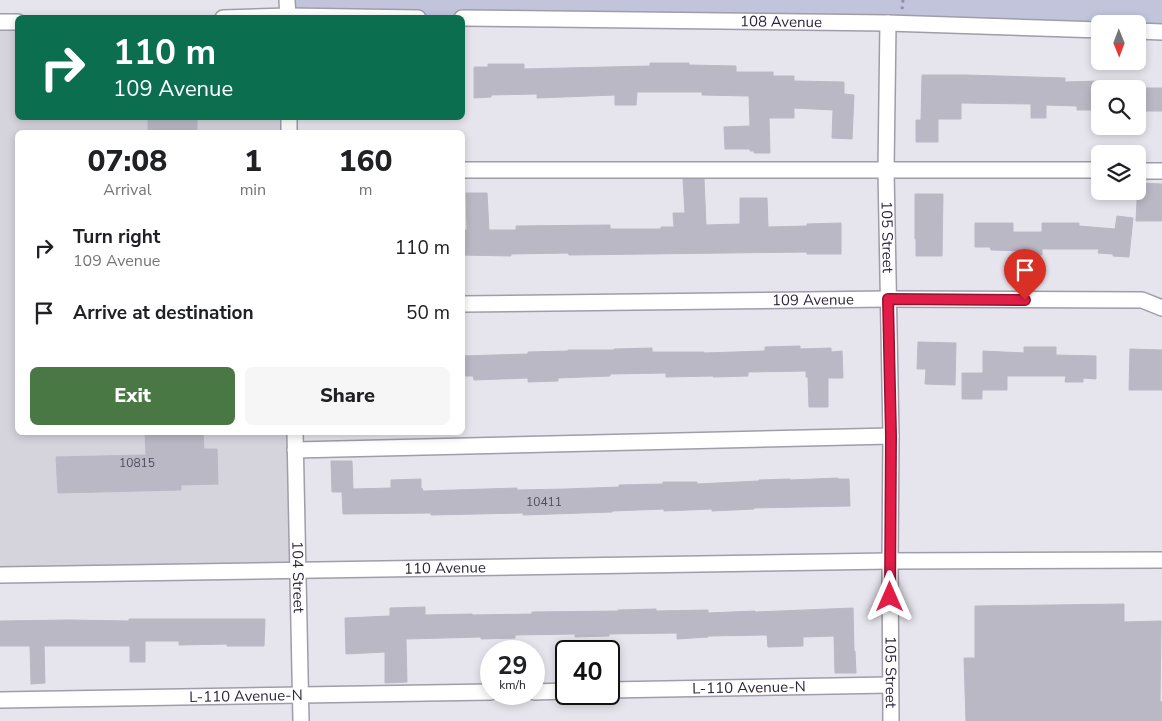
<!DOCTYPE html>
<html lang="en">
<head>
<meta charset="utf-8">
<style>
  :root { --surface:#fff; --page:#f6f6f6; --text:#202124; --muted:#757577; --accent:#4a7845 }
  body { margin:0; font-family:"Nunito Sans",sans-serif; background:var(--page); color:var(--text); height:100vh; display:flex; flex-direction:column; font-size:19px; white-space:nowrap }
  * { box-sizing:border-box; margin:0 }
  p { font-size:16px; color:var(--muted) }
  .icon { flex:none; width:28px; height:28px; fill:none; stroke:currentColor; stroke-width:2; stroke-linecap:round; stroke-linejoin:round }
  .map { position:relative; flex:1; overflow:hidden }
  .drawer { position:absolute; left:15px; top:130px; width:450px; height:305px; display:flex; flex-direction:column; background:var(--surface); border-radius:8px; box-shadow:0 2px 8px #0003 }
  .drawer>* { flex:none }
  .banner { position:absolute; left:15px; top:15px; width:450px; height:105px; border-radius:8px; box-shadow:0 2px 8px #0003; background:#0b6e4f; color:#fff; overflow:hidden }
  .needle { width:32px; rotate:179deg }
  .tools { position:absolute; left:1091px; top:15px; display:grid; gap:10px }
  .tools a { display:grid; place-items:center; width:55px; height:55px; border-radius:8px; background:var(--surface); box-shadow:0 2px 8px #0003; font-size:25px }
  .speed { position:absolute; left:480px; top:640px; display:flex; gap:10px; font-size:25px; font-weight:700; text-align:center }
  .speed>* { display:grid; place-content:center; width:65px; height:65px; border-radius:50%; background:var(--surface); box-shadow:0 2px 8px #0003; line-height:1 }
  .speed small { font-size:12px; font-weight:400 }
  .speed .limit { border:2px solid #111; border-radius:8px; background:#fff; color:#111 }
  .pin { position:absolute; display:grid; place-items:center; width:42px; height:42px; color:#fff; margin:-51px -21px; border-radius:50% 50% 50% 0; rotate:-45deg; box-shadow:0 0 5px #0007 }
  .pin .icon { rotate:45deg }
  .me { position:absolute; width:55px; margin:-28px; rotate:0deg; stroke-linejoin:round; filter:drop-shadow(0 0 4px #0008) }
  .turn { display:flex; align-items:center; gap:18px; height:105px; padding:0 15px; font-size:22px }
  .turn .icon { width:65px; height:65px; stroke-width:2.5 }
  .turn b { display:block; font-size:35px; line-height:42px }
  .eta { display:flex; justify-content:space-evenly; align-items:center; height:85px; text-align:center }
  .eta b { font-size:30px; font-weight:800; line-height:35px }
  .primary-button { display:flex; gap:10px; margin-top:auto; padding:10px 15px }
  .primary-button a { flex:1; height:58px; border-radius:8px; background:var(--accent); color:#fff; font-size:20px; font-weight:800; line-height:58px; text-align:center }
  .primary-button a+a { background:var(--page); color:var(--text) }
  ul { padding:0; list-style:none }
  li { display:flex; align-items:center; gap:15px; height:65px; padding:0 15px }
  li div { flex:1 }
  li b { display:block; font-size:19px }
  li em { font-style:normal }
  .map>svg:first-child { display:block }
</style>
</head>
<body>
<div class="map">
<svg width="1162" height="721" viewBox="0 0 1162 721">
  <rect width="100%" height="100%" fill="#e6e5ed"/>
  <path fill="#d5d4dd" d="M0,22H17L18,118H289V132H18V432L295,433L298,571L0,575Z"/>
  <path fill="#c1c4db" d="M284,0H1162V28L1138,24L462,18H284Z"/>
  <g fill="#bab8c4" stroke="#bbb8c6">
    <path d="M650,63H689V65L736,66V72H773V76H794V81L844,82V94L854,95L852,139L832,138L833,110L794,108V118H769L770,153H754V151H750V149H725L724,127L750,126L749,96L702,95V92H637L636,105H615V95L537,98V94L491,95V97L474,98V67H488V64H524V69L650,66Z"/>
    <path d="M922,75H966L1065,78V82L1100,81V110H1077V106L1046,105V118H1031V104L961,103V119H938V142H916V120H921Z"/>
    <rect x="1138" y="88" width="24" height="23"/>
    <rect x="148" y="118" width="49" height="14"/>
    <path d="M683,179H704L706,225L740,224V198H767L768,227L807,226V224L841,223V254H807V252L569,255L568,253L511,254V256L462,255V230H467L466,193H487L489,230H516V226L610,225V229H661V227H674L673,213H685Z"/>
    <path d="M1138,183L1162,184V221H1136Z"/>
    <path d="M915,194H943L942,256H916V239H915Z"/>
    <path d="M1117,216L1133,218L1129,257L1113,256V254L1098,253L1099,249H1042V255H1027V251L991,250L990,247H975V223H1013V232H1042V223H1079V226L1115,229Z"/>
    <path d="M918,342L956,343L955,385L925,384L926,369H917Z"/>
    <path d="M800,346V349L831,348V352L842,351L843,378H828V407H809L808,377H806V371L748,372V376L713,377V376L666,377V373L610,374V376L558,378V381L528,382V378L474,380L473,376H462V356L528,354V352L568,351V350H614V349L652,348V352H704V353L765,351V347Z"/>
    <path d="M1024,347H1056V355L1096,356V379L1083,378V382H1065L1066,376H1007V390H982V399H962V373H983V351L1024,353Z"/>
    <path d="M1130,349L1162,350V390H1129Z"/>
    <path d="M145,432H203L204,449H217L218,484L181,485V490L58,493L56,457L146,455Z"/>
    <path d="M331,461H352L353,489L391,488V480L421,479V488H422L423,491L517,488V490L566,489L619,487V485L663,484V482H697V484L759,481V480L790,479V480L838,478V479H849L850,506L754,508V509L712,511V509L664,511V509L612,511V512L523,515V513L431,515V513L343,514L342,492H332Z"/>
    <path d="M1124,604V622L1161,621L1160,701L1162,702V721H966L964,658H975V606Z"/>
    <path d="M425,607V615L472,614L473,615L532,614V612L619,611L618,610L656,609V611L708,610V613L755,611V612L853,608L854,651H855L856,673H835L834,636L803,637V646L768,647L767,635L708,636V637L677,639V633L609,634V636L575,637V634L515,635V638L481,639V637L406,639L407,682L385,683V652L346,654L345,618L390,616V608Z"/>
    <path d="M129,619H265L264,646H227V644L179,645V641H145V662H130V646H44L45,683L31,684L30,646H0V621L70,620L129,621Z"/>
  </g>
  <g fill="none" stroke-linecap="round" stroke-linejoin="round">
    <defs>
      <g id="minor">
        <path d="M287,0L288,18"/>
        <path d="M223,18L288,16L418,18"/>
        <path id="s1" d="M462,18L888,23L1100,30"/>
        <path d="M0,22H18"/>
        <path id="s2" d="M888,23L886,170L891,436L890,561L891,721"/>
        <path d="M1138,31L1162,32"/>
        <path d="M289,118V132"/>
        <path d="M462,170H1100"/>
        <path d="M1138,171H1162"/>
        <path id="s3" d="M462,304L888,299L1142,300L1162,308"/>
        <path id="s4" d="M295,432L301,721"/>
        <path d="M295,450L891,436"/>
        <path id="s5" d="M0,575L890,561L1162,560"/>
        <path id="s6" d="M609,690L890,685"/>
        <path d="M534,692L566,691"/>
        <path id="s7" d="M0,700L491,692"/>
      </g>
    </defs>
    <use href="#minor" stroke="#a09caa" stroke-width="18"/>
    <path stroke="#9489ad" stroke-width="3" stroke-dasharray="2.5 4" stroke-linecap="butt" d="M902,9L903,0"/>
    <use href="#minor" stroke="#fff" stroke-width="15"/>
  </g>
  <g fill="none" stroke-linecap="round" stroke-linejoin="round">
    <defs>
      <path id="route" d="M890,597L891,436L888,299L1025,300"/>
    </defs>
    <use href="#route" stroke="#92132f" stroke-width="12"/>
    <use href="#route" stroke="#e11d48" stroke-width="9"/>
  </g>
  <g text-anchor="middle" stroke-width="4.5" stroke-linejoin="round" paint-order="stroke">
    <g font-size="12" fill="#514a5f">
      <text x="137" y="467">10815</text>
      <text x="544" y="506">10411</text>
    </g>
    <g font-size="15" fill="#2e263d" stroke="#f6f6f9">
      <text dy="5" stroke="none"><textPath href="#s1" startOffset="319">108 Avenue</textPath></text>
      <text dy="5" stroke="none"><textPath href="#s2" startOffset="214">105 Street</textPath></text>
      <text dy="5" stroke="none"><textPath href="#s3" startOffset="351">109 Avenue</textPath></text>
      <text dy="5" stroke="none"><textPath href="#s5" startOffset="445">110 Avenue</textPath></text>
      <text dy="5" stroke="none"><textPath href="#s4" startOffset="145">104 Street</textPath></text>
      <text dy="5" stroke="none"><textPath href="#s2" startOffset="649">105 Street</textPath></text>
      <text dy="5" stroke="none"><textPath href="#s6" startOffset="140">L-110 Avenue-N</textPath></text>
      <text dy="5" stroke="none"><textPath href="#s7" startOffset="246">L-110 Avenue-N</textPath></text>
    </g>
  </g>
</svg>
<div class="tools">
<a><svg class="needle" viewBox="-14 -14 28 28"><path d="M0-13l5 13h-10z" fill="#e53935"/><path d="M0 13l5-13h-10z" fill="#757577"/></svg></a>
<a><svg class="icon" aria-label="search" viewBox="0 0 24 24"><circle cx="10" cy="10" r="6"/><path d="M15 15l6 6"/></svg></a>
<a><svg class="icon" aria-label="layers" viewBox="0 0 24 24"><path d="M12 4l9 5-9 5-9-5zM3 14l9 5 9-5"/></svg></a>
</div>
<div class="speed"><div>29<small>km/h</small></div><div class="limit">40</div></div>
<div class="pin" style="left:1025px;top:300px;background:#d93025"><svg class="icon" aria-label="arrive" viewBox="0 0 24 24"><path d="M6 21V4h12l-3 4 3 4H6"/></svg></div>
<svg class="me" style="left:890px;top:597px" viewBox="-20 -20 40 40"><path d="M0-17L14 15 0 8-14 15z" fill="#e11d48" stroke="#fff" stroke-width="4"/></svg>
<div class="banner">
<div class="turn"><svg class="icon" aria-label="right" viewBox="0 0 24 24"><path d="M7 20v-9h11M14 6l5 5-5 5"/></svg><div><b>110 m</b>109 Avenue</div></div>
</div>
<section class="drawer">
<div class="eta">
<div><b>07:08</b><p>Arrival</p></div>
<div><b>1</b><p>min</p></div>
<div><b>160</b><p>m</p></div>
</div>
<ul>
<li><svg class="icon" aria-label="right" viewBox="0 0 24 24"><path d="M7 20v-9h11M14 6l5 5-5 5"/></svg><div><b>Turn right</b><p>109 Avenue</p></div><em>110 m</em></li>
<li><svg class="icon" aria-label="arrive" viewBox="0 0 24 24"><path d="M6 21V4h12l-3 4 3 4H6"/></svg><div><b>Arrive at destination</b></div><em>50 m</em></li>
</ul>
<div class="primary-button"><a>Exit</a><a>Share</a></div>
</section>
</div>
</body>
</html>
